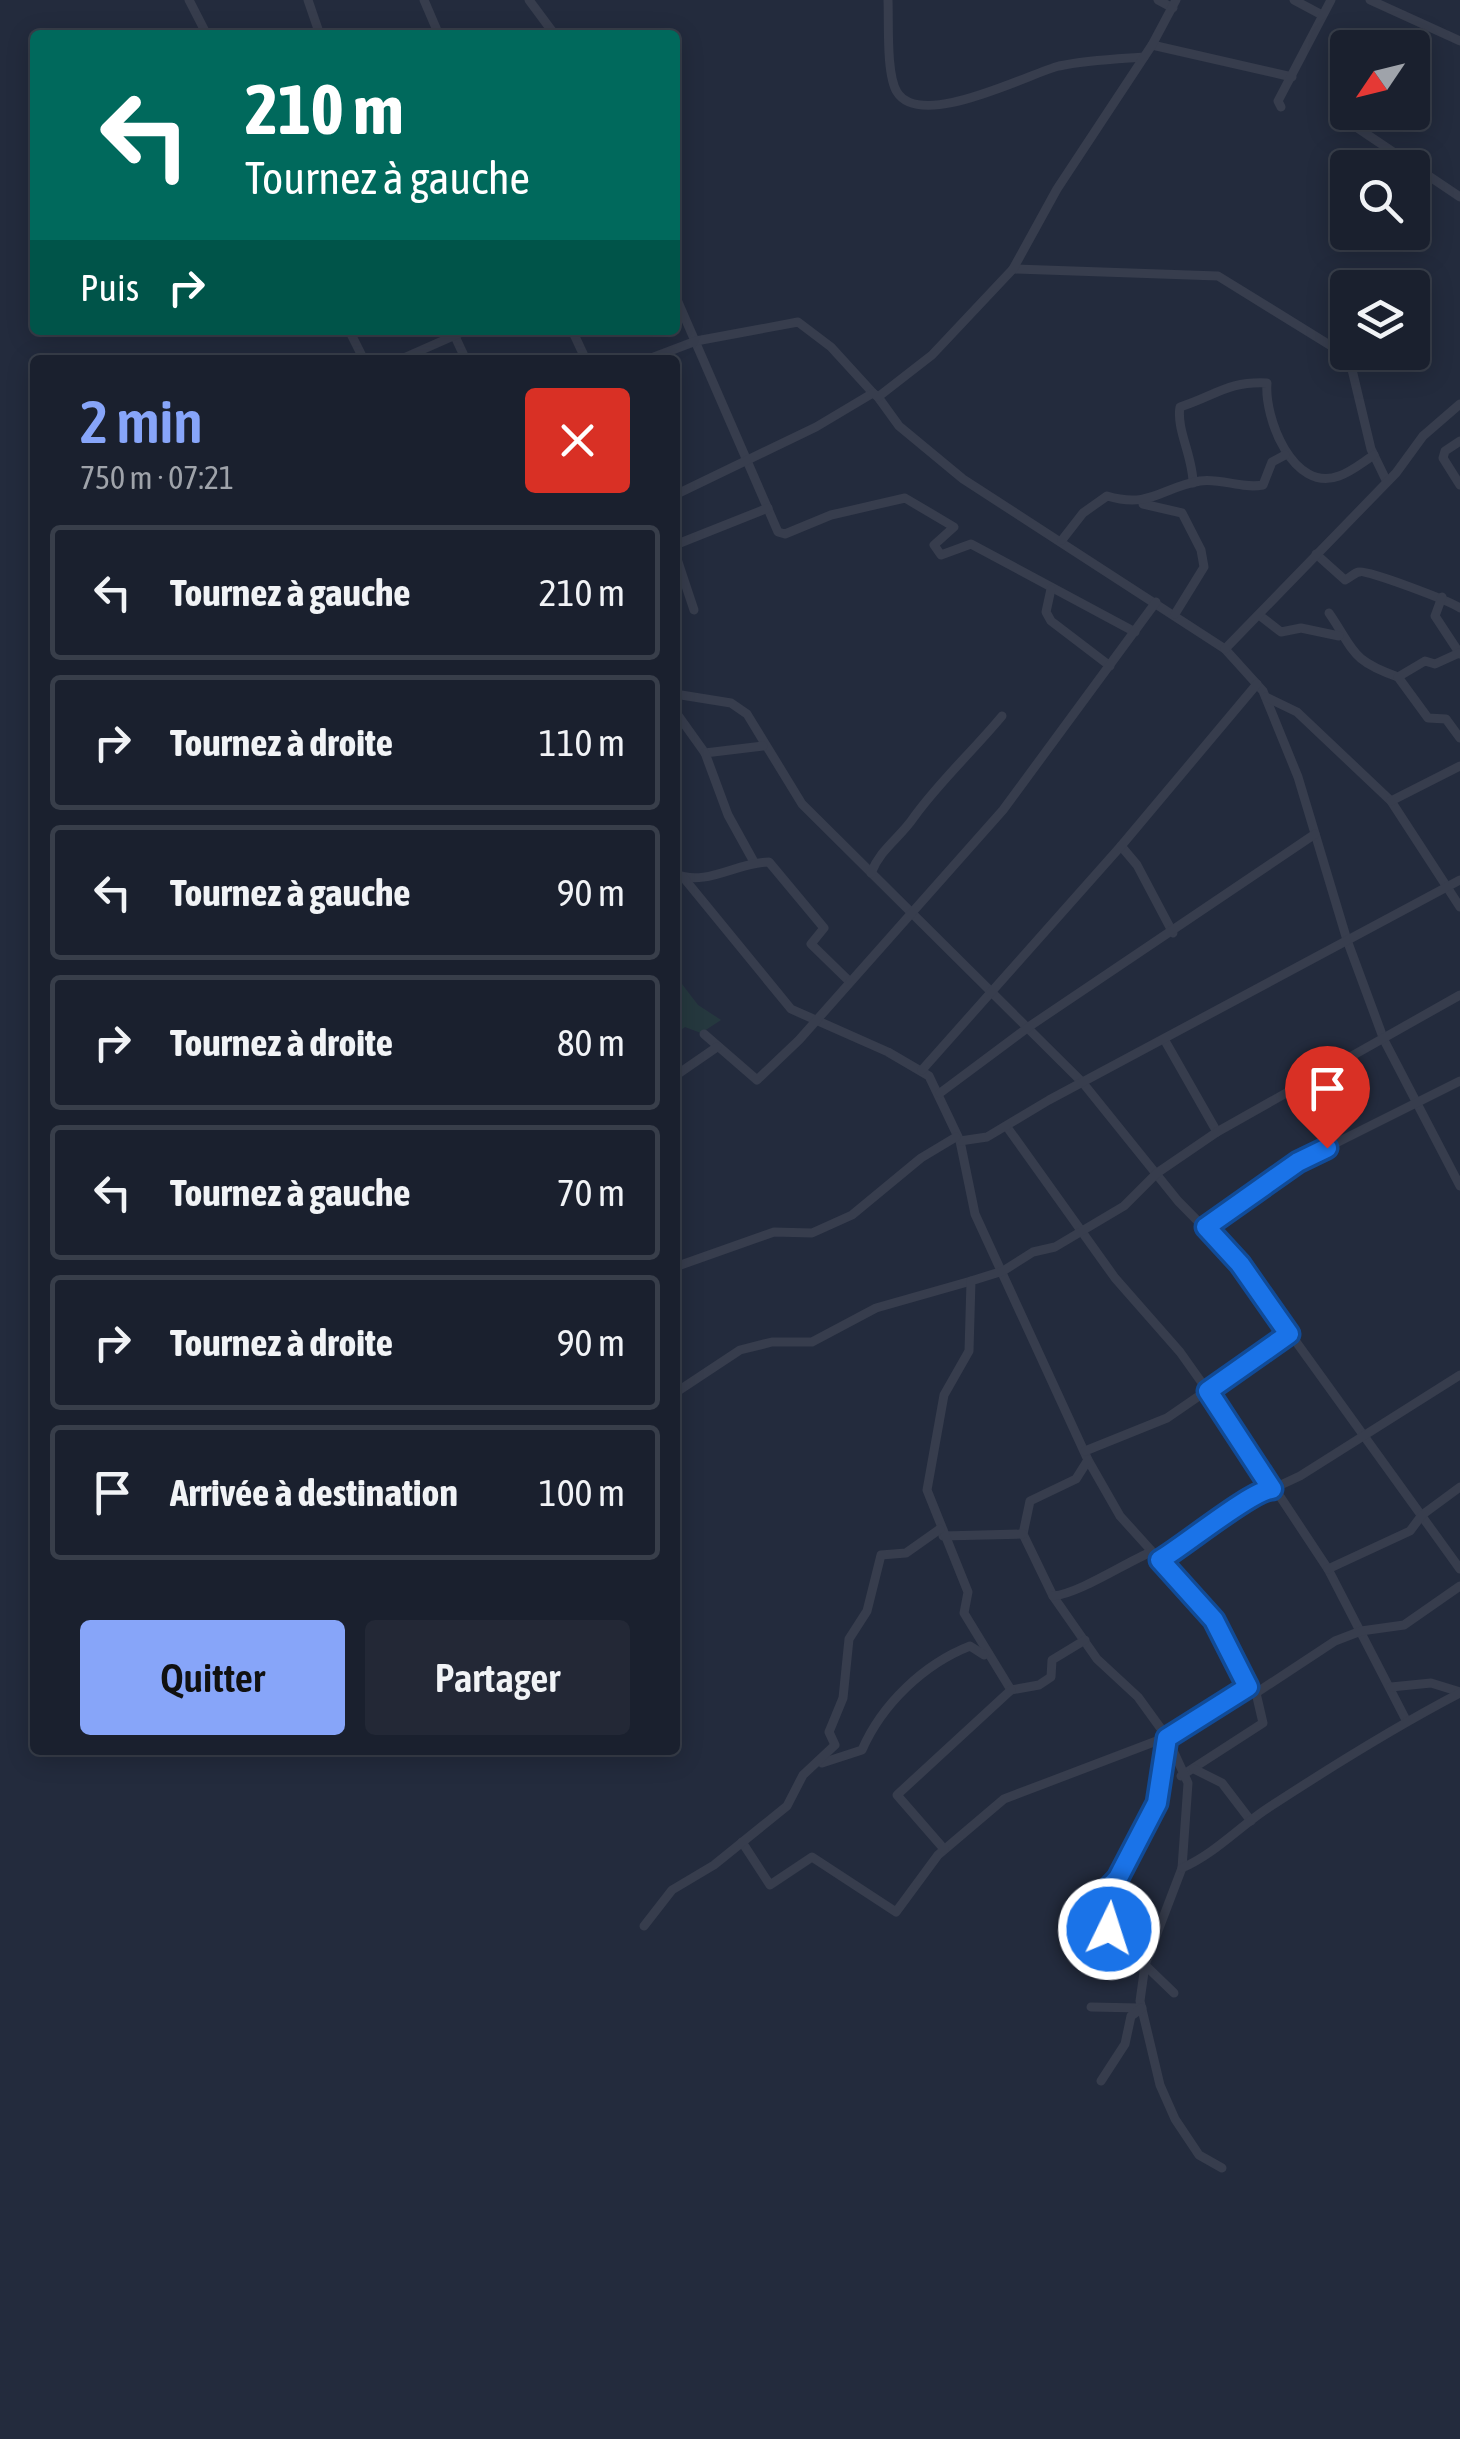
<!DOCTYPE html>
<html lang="fr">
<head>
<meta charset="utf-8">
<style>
  :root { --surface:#1a202e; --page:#232836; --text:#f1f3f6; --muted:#9fa3aa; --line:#383e4a; --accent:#87a5f9 }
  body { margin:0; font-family:"Asap Condensed",sans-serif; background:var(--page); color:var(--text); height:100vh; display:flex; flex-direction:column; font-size:38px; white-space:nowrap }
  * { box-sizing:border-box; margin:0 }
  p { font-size:32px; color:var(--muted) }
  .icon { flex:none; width:55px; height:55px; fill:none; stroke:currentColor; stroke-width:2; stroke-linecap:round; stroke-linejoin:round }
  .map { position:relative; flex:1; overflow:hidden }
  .side { position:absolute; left:30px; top:355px; width:650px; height:1400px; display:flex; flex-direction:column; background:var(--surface); border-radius:10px; box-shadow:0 5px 25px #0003,0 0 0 2px var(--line) }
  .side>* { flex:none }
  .banner { position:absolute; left:30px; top:30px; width:650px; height:305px; border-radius:10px; box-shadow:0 5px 25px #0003,0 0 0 2px var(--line); background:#00695c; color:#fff; overflow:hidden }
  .needle { width:65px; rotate:235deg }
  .controls { position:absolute; left:1330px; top:30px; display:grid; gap:20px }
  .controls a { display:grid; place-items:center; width:100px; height:100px; border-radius:10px; background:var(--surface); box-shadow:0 5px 25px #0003,0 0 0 2px var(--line); font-size:50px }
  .pin { position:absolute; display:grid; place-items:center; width:85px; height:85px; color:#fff; margin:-102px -42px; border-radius:50% 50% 50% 0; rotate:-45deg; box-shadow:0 0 10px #0007 }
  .pin .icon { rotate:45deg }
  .me { position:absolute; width:110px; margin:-55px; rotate:4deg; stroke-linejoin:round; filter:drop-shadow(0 0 8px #0008) }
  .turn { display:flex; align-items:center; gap:35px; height:210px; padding:0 50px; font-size:45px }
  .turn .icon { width:130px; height:130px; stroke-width:2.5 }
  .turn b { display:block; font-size:70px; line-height:85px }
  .then { display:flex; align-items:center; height:95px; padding:0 50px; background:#0003; gap:20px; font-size:38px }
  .round { display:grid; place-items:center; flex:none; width:105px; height:105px; border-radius:10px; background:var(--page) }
  .head { display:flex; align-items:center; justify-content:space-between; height:170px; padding:0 50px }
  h1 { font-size:60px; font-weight:600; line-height:75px; color:var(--accent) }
  .action { display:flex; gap:20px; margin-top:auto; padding:20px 50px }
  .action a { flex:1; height:115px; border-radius:10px; background:var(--accent); color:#111; font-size:40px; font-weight:600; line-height:115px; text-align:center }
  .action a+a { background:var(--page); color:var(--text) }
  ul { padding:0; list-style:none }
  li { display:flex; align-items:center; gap:30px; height:135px; margin:0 20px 15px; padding:0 30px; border:5px solid var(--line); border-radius:10px }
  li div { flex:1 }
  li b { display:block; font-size:38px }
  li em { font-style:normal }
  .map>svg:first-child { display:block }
</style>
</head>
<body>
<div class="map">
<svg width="1460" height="2439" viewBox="0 0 1460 2439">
  <defs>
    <pattern id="grass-tufts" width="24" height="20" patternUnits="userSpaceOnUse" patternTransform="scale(2.5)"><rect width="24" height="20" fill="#25383e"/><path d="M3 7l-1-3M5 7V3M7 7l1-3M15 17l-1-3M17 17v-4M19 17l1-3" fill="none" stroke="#425358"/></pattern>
  </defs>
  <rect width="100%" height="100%" fill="#232b3d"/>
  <path fill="url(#grass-tufts)" d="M675,975L698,1005L721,1020L701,1033L685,1027L675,1034Z"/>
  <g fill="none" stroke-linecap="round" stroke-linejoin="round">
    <g stroke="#373d4d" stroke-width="9">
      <path d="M189,0L207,35"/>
      <path d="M308,0L320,35"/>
      <path d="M424,0L439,35"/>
      <path d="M529,0L555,35"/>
      <path d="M888,0C889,23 886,74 897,92C921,131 1030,73 1059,66C1087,60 1116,59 1144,57"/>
      <path d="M1158,0L1173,8"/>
      <path d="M1294,0L1322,15"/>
      <path d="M1370,0L1460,41"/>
      <path d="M1152,45L1292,77"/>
      <path d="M1281,107L1278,101L1331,0"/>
      <path d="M1356,127L1460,197"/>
      <path d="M1013,269L1218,276L1349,357L1371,449L1386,480"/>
      <path d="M675,295L778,532L785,534L831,515L905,498L954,527L934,545L941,555L971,544L1135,632"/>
      <path d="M349,330L364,360"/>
      <path d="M452,330L466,360"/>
      <path d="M572,330L586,360"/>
      <path d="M399,360L467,330"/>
      <path d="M646,360L696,341L798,322L831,347L873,393"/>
      <path d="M878,397L899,426L963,479L1225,649L1263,691L1298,777L1347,940L1384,1040L1460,1186"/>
      <path d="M1460,441L1445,451L1443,458L1460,485"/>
      <path d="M1193,483C1193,457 1176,429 1180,407C1215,396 1228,381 1267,383C1264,418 1293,493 1339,476C1351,472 1363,462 1374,455"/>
      <path d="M675,495L816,427L873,393L878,397L932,355L1013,269L1057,189L1152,45L1176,0"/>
      <path d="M1143,504L1182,513L1201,550L1204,567L1175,614"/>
      <path d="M1062,540L1083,513L1107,496C1151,509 1162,487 1200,481C1222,478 1241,489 1263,485L1272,462L1285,455"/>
      <path d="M675,545L768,508"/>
      <path d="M675,553L694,610"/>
      <path d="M1316,554L1345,580C1350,578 1354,573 1359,572C1366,569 1452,602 1460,608"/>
      <path d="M1051,589L1046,612L1051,621L1110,666"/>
      <path d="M1442,597L1435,616L1460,654"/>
      <path d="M1329,613C1355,651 1350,660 1398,677"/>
      <path d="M1259,615L1281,632L1301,628L1339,636"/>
      <path d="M1225,649L1396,473L1423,436L1460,404"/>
      <path d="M1459,653L1435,664L1425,661L1398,677L1428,718L1446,719L1460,738"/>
      <path d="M675,694L731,703L747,714L802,804L1083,1083L1178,1201L1240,1264L1460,1569"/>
      <path d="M1266,697L1297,712L1391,801L1460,907"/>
      <path d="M675,711L705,753L763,746"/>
      <path d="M705,753L728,815L754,862"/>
      <path d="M1391,801L1460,766"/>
      <path d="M1121,846L1137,865L1173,933"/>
      <path d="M871,873C881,848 900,838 914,817C940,781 973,751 1002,716"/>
      <path d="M675,874C707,887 737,862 769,862L824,928L811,944L849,981"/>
      <path d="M683,877L791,1009L888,1052L929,1076L960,1141L975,1214L1088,1460L1120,1516L1214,1620L1250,1689L1256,1693L1263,1723L1181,1776"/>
      <path d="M704,1034L757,1080L799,1040L1003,810L1156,602"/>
      <path d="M1164,1039L1217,1132"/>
      <path d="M922,1070L1121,846L1257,684"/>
      <path d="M675,1076L717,1047"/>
      <path d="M940,1093L1030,1026L1315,834"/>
      <path d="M1007,1127L1115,1278L1180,1352L1244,1442L1328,1569L1406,1720"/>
      <path d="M960,1141L987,1137L1049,1100L1460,880"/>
      <path d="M1205,1227L1298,1162L1460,1081"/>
      <path d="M675,1267L774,1232L812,1233L852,1215L921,1158L956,1137"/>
      <path d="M675,1393L740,1350L772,1342H812L876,1308L971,1281"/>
      <path d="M1085,1451L1167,1418L1289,1334"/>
      <path d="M1088,1460L1076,1479L1030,1501L1023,1534L1053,1596L1097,1659L1138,1697L1167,1737L1188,1783L1182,1868L1145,1965L1140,2001L1160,2085L1175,2119L1199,2155L1222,2168"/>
      <path d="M943,1536L1023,1534"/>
      <path d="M1160,1560L1258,1490L1272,1489L1300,1476L1460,1375"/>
      <path d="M1328,1569L1410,1531L1422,1515L1460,1487"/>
      <path d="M1053,1596C1078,1594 1125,1563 1151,1552"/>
      <path d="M1085,1640L1052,1660L1051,1677L1039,1685L1011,1690L964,1613L968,1592L927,1490L944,1395L969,1351L971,1281L1003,1271L1033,1252L1055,1247L1124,1206L1157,1173L1217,1132L1460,995"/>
      <path d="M1391,1687L1431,1683L1460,1692"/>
      <path d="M1256,1693L1335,1641L1361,1631L1404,1625L1460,1586"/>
      <path d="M822,1763L862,1750C882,1704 924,1664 970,1646L984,1655"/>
      <path d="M1194,1769L1222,1783L1251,1821"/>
      <path d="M742,1842L770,1885L812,1857L896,1912L938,1855L1004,1799L1167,1737L1248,1687"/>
      <path d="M944,1849L897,1795L1011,1690"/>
      <path d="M1182,1868C1214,1854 1237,1829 1265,1810C1329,1768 1393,1728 1460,1693"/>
      <path d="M1109,1888L1079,1897L1109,1929"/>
      <path d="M644,1926L672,1890L714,1865L787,1806L803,1775L835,1745L829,1732L843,1698L849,1639L867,1611L881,1555L906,1553L940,1529"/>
      <path d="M1149,1954L1109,1929L1101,1905L1102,1895L1118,1878L1157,1803L1167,1740"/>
      <path d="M1145,1965L1174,1993"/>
      <path d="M1091,2007L1140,2008"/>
      <path d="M1101,2081L1125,2044L1131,2016L1142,2008"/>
    </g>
  </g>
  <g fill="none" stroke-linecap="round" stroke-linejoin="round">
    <defs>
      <path id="route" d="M1109,1929L1102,1895L1118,1878L1157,1803L1167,1738L1248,1687L1214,1620L1160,1560C1184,1546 1252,1490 1272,1489L1208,1391L1289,1334L1240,1264L1206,1227L1298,1162L1327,1148"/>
    </defs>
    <use href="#route" stroke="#114b97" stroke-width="25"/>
    <use href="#route" stroke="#1a73e8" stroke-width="18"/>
  </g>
</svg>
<div class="controls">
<a><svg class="needle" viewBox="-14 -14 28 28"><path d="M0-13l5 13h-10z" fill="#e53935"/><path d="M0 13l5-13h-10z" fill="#9fa3aa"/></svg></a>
<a><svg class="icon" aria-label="search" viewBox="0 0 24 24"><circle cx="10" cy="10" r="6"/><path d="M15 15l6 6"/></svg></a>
<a><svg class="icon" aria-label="layers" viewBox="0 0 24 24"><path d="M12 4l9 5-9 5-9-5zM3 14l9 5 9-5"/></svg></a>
</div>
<div class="pin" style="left:1327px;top:1148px;background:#d93025"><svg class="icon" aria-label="arrive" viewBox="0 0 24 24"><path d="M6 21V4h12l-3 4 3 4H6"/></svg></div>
<svg class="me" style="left:1109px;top:1929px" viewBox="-20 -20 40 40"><circle r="17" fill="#1a73e8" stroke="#fff" stroke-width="3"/><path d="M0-11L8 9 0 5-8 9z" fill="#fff"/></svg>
<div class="banner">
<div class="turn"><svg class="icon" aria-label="left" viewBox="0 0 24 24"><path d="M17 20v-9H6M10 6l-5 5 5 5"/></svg><div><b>210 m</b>Tournez à gauche</div></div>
<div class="then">Puis<svg class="icon" aria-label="right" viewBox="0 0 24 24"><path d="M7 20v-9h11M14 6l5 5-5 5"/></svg></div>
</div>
<section class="side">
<div class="head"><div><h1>2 min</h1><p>750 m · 07:21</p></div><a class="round" style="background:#d93025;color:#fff"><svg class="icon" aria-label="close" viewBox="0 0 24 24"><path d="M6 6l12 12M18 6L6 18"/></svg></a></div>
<ul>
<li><svg class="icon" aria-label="left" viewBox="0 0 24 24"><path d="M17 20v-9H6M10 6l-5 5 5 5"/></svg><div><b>Tournez à gauche</b></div><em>210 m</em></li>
<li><svg class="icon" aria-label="right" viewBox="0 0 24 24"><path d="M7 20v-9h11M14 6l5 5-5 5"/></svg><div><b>Tournez à droite</b></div><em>110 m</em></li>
<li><svg class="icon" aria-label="left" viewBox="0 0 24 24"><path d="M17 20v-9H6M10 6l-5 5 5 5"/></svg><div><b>Tournez à gauche</b></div><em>90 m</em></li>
<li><svg class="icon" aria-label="right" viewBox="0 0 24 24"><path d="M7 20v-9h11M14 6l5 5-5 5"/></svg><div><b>Tournez à droite</b></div><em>80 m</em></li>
<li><svg class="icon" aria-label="left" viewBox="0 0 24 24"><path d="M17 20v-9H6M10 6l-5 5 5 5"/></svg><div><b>Tournez à gauche</b></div><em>70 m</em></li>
<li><svg class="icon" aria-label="right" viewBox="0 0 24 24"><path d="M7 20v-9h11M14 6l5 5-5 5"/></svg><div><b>Tournez à droite</b></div><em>90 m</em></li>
<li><svg class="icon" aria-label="arrive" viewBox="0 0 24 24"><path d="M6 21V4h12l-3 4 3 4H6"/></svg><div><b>Arrivée à destination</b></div><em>100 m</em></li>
</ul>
<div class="action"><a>Quitter</a><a>Partager</a></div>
</section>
</div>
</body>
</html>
